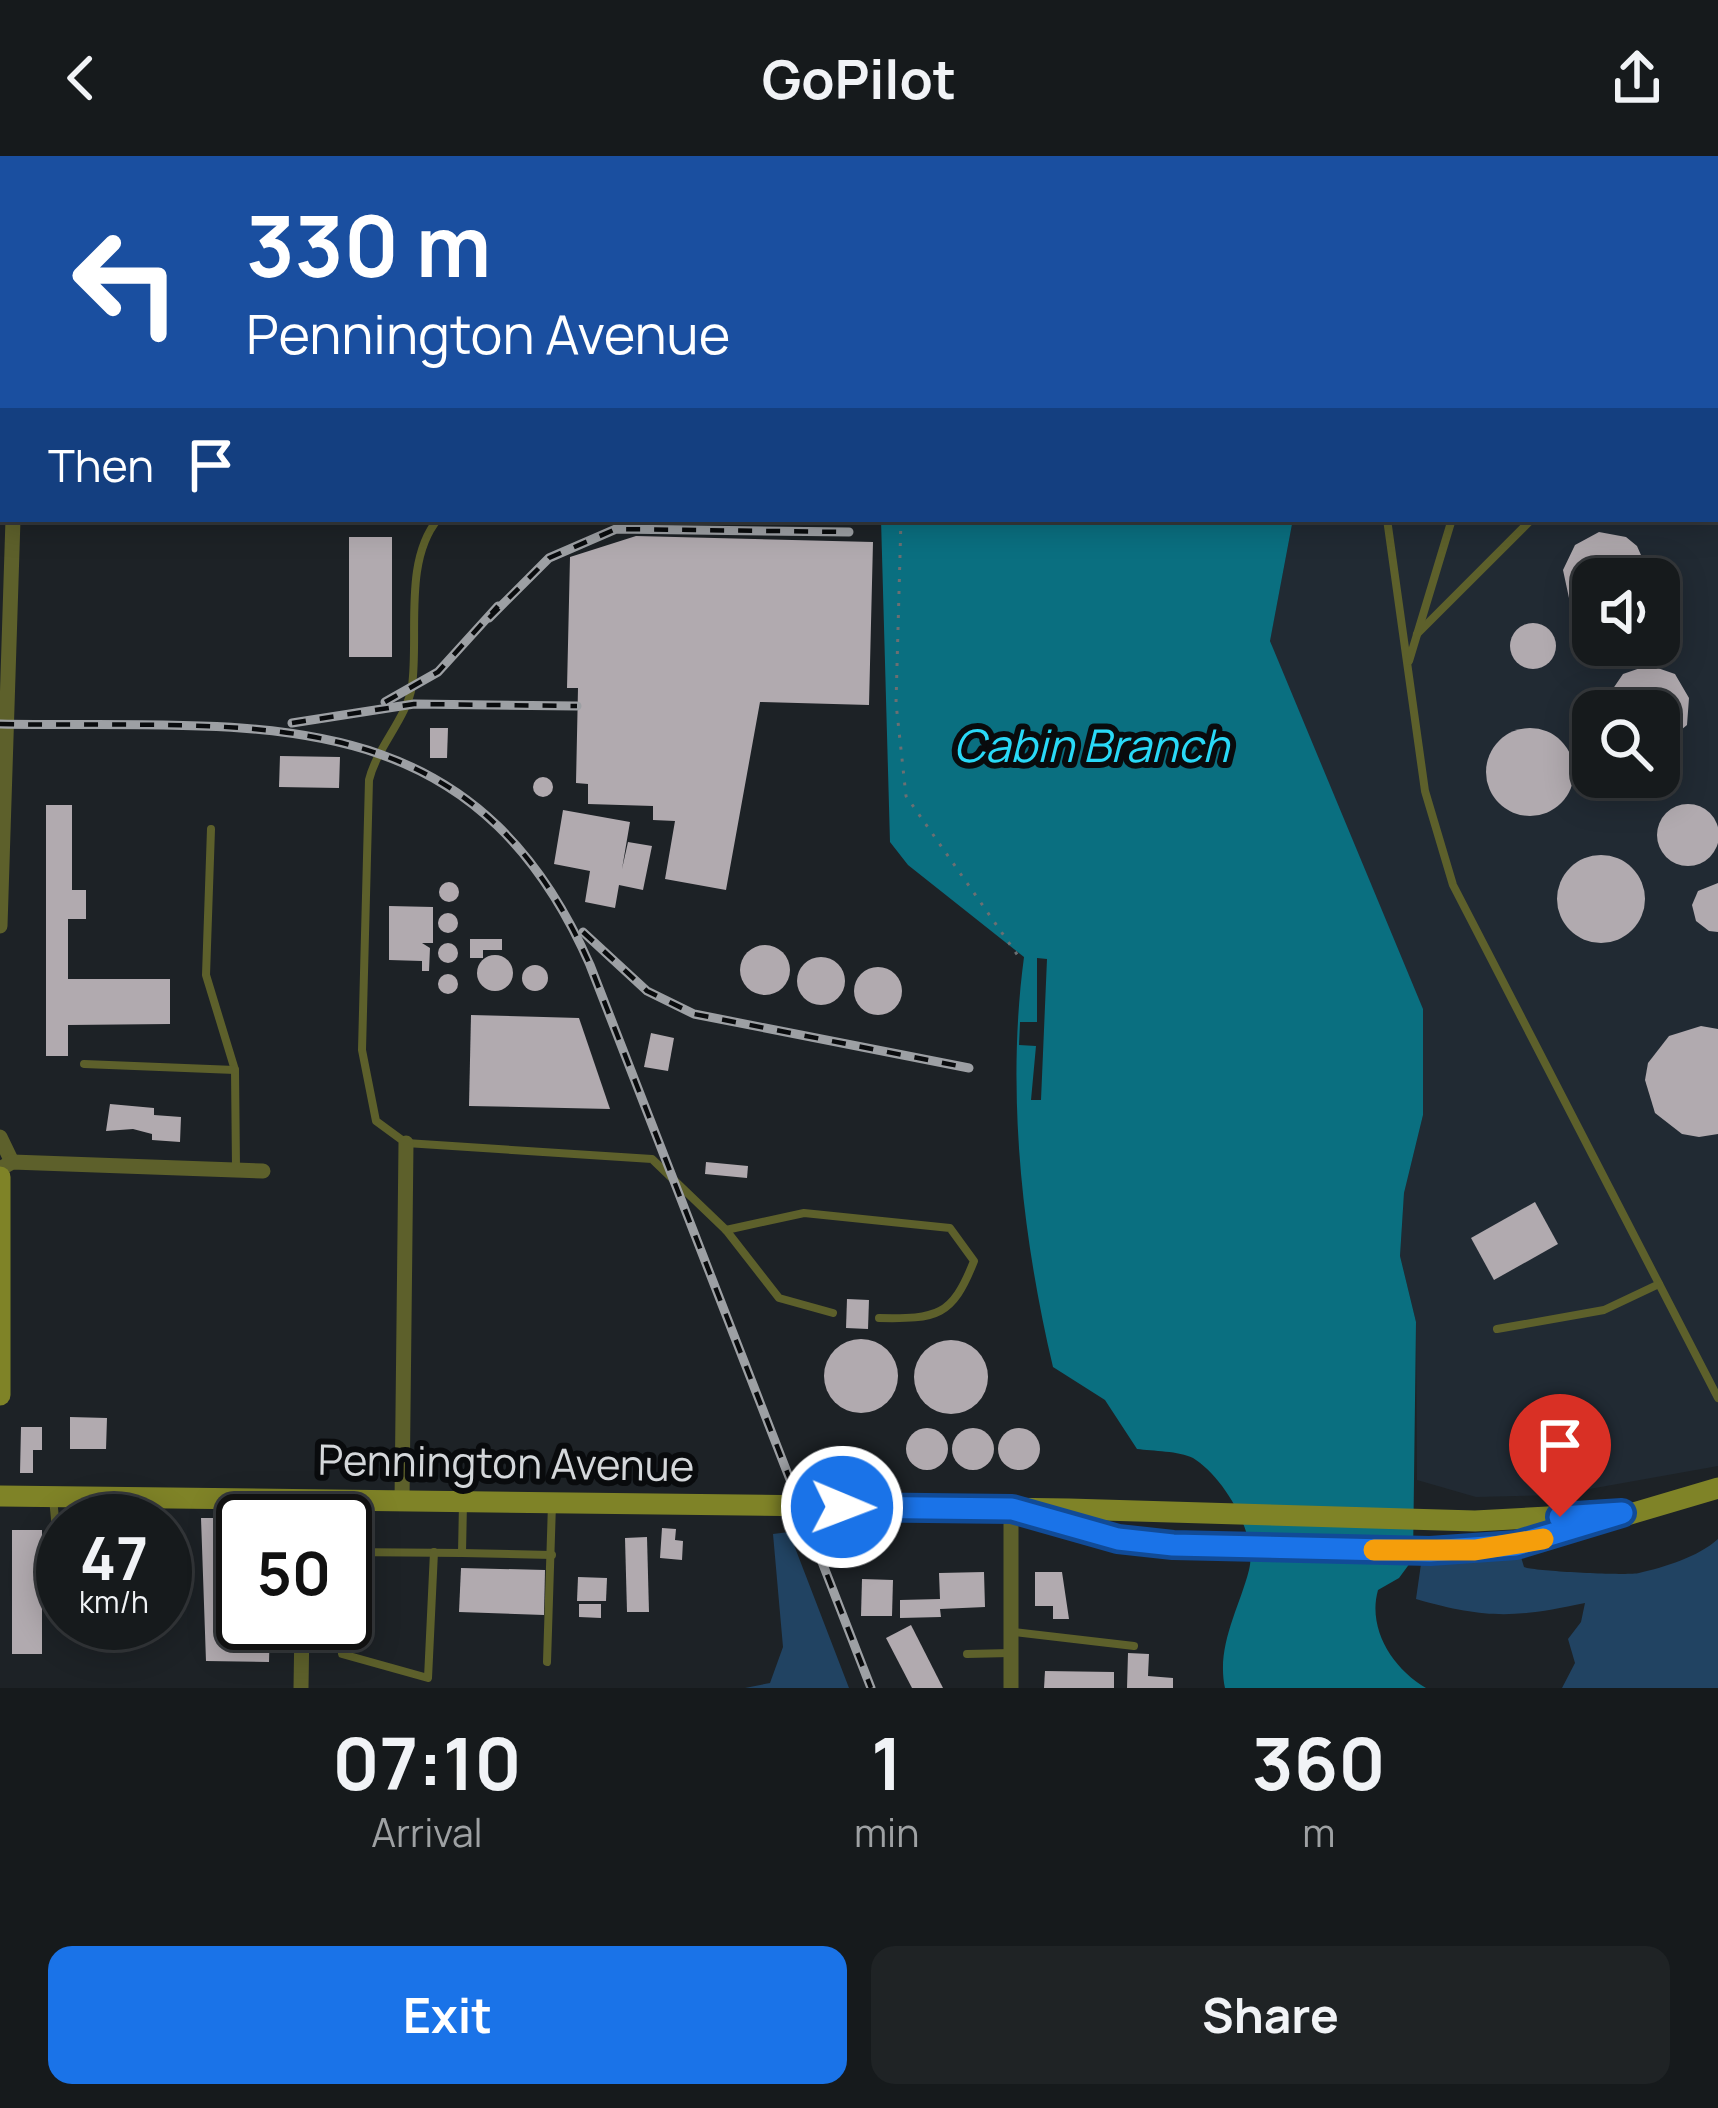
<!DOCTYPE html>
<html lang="en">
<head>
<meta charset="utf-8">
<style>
  :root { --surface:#161a1c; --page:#1f2325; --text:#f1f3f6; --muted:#9ea1a3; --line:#35383b; --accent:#1a73e8 }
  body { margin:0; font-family:Manrope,sans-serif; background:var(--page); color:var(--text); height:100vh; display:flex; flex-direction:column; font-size:45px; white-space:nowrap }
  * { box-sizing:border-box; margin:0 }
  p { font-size:39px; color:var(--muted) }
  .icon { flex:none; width:66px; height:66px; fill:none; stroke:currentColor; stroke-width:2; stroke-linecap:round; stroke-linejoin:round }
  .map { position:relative; height:1532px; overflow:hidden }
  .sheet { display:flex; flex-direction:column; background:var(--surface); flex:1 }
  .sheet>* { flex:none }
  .hud { position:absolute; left:0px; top:0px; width:1719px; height:366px; box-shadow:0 6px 30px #0003,0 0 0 3px var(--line); background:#1a4fa0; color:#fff; overflow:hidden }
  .tools { position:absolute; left:1572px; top:402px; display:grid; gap:24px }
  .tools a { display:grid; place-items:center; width:108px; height:108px; border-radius:24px; background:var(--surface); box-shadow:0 6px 30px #0003,0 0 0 3px var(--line); font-size:60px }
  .speed { position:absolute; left:36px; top:1338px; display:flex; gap:24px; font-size:60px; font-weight:700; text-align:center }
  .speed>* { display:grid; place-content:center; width:156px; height:156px; border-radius:50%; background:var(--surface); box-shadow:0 6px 30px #0003,0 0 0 3px var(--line); line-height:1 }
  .speed small { font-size:30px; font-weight:400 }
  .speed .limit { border:6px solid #111; border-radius:18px; background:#fff; color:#111 }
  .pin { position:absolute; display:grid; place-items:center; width:102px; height:102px; color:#fff; margin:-123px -51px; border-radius:50% 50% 50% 0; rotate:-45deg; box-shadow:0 0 12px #0007 }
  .pin .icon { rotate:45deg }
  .me { position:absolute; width:132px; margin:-66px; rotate:91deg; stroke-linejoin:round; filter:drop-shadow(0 0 9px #0008) }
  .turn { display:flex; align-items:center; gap:42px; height:252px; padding:0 48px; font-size:54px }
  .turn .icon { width:156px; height:156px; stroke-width:2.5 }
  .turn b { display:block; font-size:84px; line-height:102px }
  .then { display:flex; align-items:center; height:114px; padding:0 48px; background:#0003; gap:24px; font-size:45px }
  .eta { display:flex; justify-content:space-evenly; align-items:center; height:204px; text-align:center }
  .eta b { font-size:72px; font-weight:700; line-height:84px }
  .button { display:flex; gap:24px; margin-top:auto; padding:24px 48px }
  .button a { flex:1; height:138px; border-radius:24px; background:var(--accent); color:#fff; font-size:48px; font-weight:700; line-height:138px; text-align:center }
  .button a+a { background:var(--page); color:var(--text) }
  header { display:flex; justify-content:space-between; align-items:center; height:156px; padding:0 48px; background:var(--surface); font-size:54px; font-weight:700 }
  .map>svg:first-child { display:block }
</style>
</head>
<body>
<header><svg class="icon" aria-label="back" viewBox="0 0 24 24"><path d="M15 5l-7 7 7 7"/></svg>GoPilot<svg class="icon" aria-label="share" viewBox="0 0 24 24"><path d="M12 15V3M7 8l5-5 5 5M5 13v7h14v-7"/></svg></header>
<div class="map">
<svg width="1718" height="1532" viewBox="0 0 1718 1532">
  <rect width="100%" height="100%" fill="#1d2226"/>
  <path fill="#212a33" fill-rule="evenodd" d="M1718,50V1310L1556,1339L1476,1341L1417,1324L1416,1166L1400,1100L1404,1037L1423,959L1270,484L1293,363H1716ZM1593,423H1659V489H1593ZM1593,555H1659V621H1593Z"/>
  <g fill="#214362">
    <path d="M789,1376L849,1532H745L770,1527L783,1491L773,1378Z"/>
    <path d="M1718,1383V1532H1562L1575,1507L1568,1483L1581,1466L1585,1447C1515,1462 1486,1463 1416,1443L1421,1408L1521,1401L1524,1411C1531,1415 1628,1420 1639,1417C1665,1411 1698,1401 1718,1383Z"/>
  </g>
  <g fill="#0a6f80">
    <path d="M714,0H1718V50L1716,3Z"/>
    <path d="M881,363H1293L1270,485L1423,853V959L1404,1037L1400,1100L1416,1166L1413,1403L1399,1422L1378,1434C1367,1473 1393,1513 1426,1532H1225C1216,1490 1239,1453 1249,1414C1258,1379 1224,1321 1193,1302C1179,1295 1153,1295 1137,1293L1105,1244L1053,1211C1022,1080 1006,935 1024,801L908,709L890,686Z"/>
  </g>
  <path fill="#1d2226" d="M1037,802L1047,803L1041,944H1031L1036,890L1019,889L1020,866H1037Z"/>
  <g fill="#b1aaaf">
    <path d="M1599,376L1626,381L1637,390L1648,415L1647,423H1593V460L1569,442L1563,414L1575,389Z"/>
    <path d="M636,380L873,386L869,549L760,546L726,734L665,723L675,665L653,664V650L588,648V628L576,627L578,532H567L570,401Z"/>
    <rect x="349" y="381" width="43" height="120"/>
    <circle cx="1533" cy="490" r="23"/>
    <path d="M1649,509L1675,518L1689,542L1687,569L1659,592V555H1606L1608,540L1623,518Z"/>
    <path d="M430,572H448L447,602H430Z"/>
    <circle cx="1530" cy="616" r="44"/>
    <path d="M280,600L340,601L339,632L279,631Z"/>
    <circle cx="543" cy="631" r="10"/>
    <circle cx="1688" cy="679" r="31"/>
    <path d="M46,649H72V734H86V763H68V823H170V868L68,869V900H46Z"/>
    <path d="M563,654L630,666L622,713L628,686L652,690L643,734L619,729L615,752L585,746L590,715L554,708Z"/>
    <circle cx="1601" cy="743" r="44"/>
    <circle cx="449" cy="736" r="10"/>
    <path d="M1718,727V776L1709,775L1696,765L1692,749L1698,735Z"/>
    <path d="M389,750L433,751V787H422L430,792L429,815H422V805L389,804Z"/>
    <circle cx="448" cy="767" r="10"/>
    <path d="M470,783H502V794H483V802H470Z"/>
    <circle cx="448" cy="797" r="10"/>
    <circle cx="765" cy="814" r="25"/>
    <circle cx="495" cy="817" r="18"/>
    <circle cx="821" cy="825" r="24"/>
    <circle cx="535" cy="822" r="13"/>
    <circle cx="878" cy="835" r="24"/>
    <circle cx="448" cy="828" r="10"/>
    <path d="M471,859L579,862L610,953L469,950Z"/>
    <path d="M1701,870L1718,873V978L1699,981L1682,978L1655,957L1645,924L1648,907L1669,880Z"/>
    <path d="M651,877L674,882L668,915L644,911Z"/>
    <path d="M110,948L154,952V959L181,961L180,986L152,984V978L133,973L106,975Z"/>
    <path d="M706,1006L748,1010L747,1022L705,1018Z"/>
    <path d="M1535,1046L1558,1088L1494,1124L1471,1082Z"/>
    <path d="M847,1143L869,1144L868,1173L846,1172Z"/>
    <circle cx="861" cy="1220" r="37"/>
    <circle cx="951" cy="1221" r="37"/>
    <path d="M70,1261L107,1262L106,1293H70Z"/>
    <path d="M21,1271H42V1294H33V1317H20Z"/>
    <circle cx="927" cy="1293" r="21"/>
    <circle cx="1019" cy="1293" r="21"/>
    <circle cx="973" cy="1293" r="21"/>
    <path d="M201,1362H243V1467H270L269,1506L206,1505Z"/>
    <path d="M662,1372L676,1373L675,1384L683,1385L682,1404L660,1402Z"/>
    <rect x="12" y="1374" width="30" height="124"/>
    <path d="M647,1381L649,1456H627L625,1382Z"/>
    <path d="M461,1412L545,1414L544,1459L459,1456Z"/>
    <path d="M984,1416L985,1451L940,1453L941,1461L900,1462V1444L940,1443L939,1417Z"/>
    <path d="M1035,1416H1062L1069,1463H1053V1450H1035Z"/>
    <path d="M578,1421L607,1422L606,1445H577Z"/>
    <path d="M862,1423L893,1424L892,1460H861Z"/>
    <path d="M579,1448H601V1462L579,1461Z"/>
    <path d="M911,1469L943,1532H912L886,1482Z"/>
    <path d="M1128,1497L1149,1498L1148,1520L1173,1522V1532H1127Z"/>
    <path d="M1045,1515L1114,1516V1532H1044Z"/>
  </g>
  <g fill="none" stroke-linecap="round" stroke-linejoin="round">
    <path stroke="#6b6f72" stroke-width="3" stroke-dasharray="3 9" stroke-linecap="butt" d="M901,363L896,547L906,640L1021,804"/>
    <g stroke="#5d602b" stroke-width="8">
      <path d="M17,3V0"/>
      <path d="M1716,96L1718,103"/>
      <path d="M1716,310L1718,311"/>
      <path d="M438,363C403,405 419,479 412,530C407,562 377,591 369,624L362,894L376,965L406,987L652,1003L726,1074L779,1142L833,1157"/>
      <path d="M1387,363L1425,635L1453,729L1718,1242"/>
      <path d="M1417,478L1532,363"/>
      <path d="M1409,505L1452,363"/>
      <path d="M211,673L206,819L235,914L236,1012"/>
      <path d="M84,908L235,914"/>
      <path d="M726,1074L804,1057L950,1072L974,1105C952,1161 937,1163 879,1162"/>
      <path d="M1497,1173L1604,1154L1659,1128"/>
      <path d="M53,1342L61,1425"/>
      <path d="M345,1396L462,1397L463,1347"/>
      <path d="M462,1397L552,1399"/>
      <path d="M340,1467L342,1498L428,1522L434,1396"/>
      <path d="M1013,1476L1134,1490"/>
      <path d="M967,1498L1010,1497"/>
      <path d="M547,1506L552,1348"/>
    </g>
    <g stroke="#5d602b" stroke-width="15">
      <path d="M198,3L202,0"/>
      <path d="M0,770L13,363"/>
      <path d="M0,981L12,1006"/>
      <path d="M0,1013L12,1006L263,1015"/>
      <path d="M402,1345L406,987"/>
      <path d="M304,1365L305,1344"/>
      <path d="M301,1532L302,1467"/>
      <path d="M1011,1532V1353"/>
    </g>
    <g stroke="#7f8327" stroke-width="21">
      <path d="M0,1021V1239"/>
      <path d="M0,1340L1069,1353L1475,1365L1622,1357"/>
      <path d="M1029,1358L1118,1383L1173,1389L1475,1394L1559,1379L1718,1332"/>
    </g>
    <defs>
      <g id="rail">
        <path d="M489,462L549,402L616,373L849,376"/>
        <path d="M385,546L438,516L498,450"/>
        <path d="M292,567L414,548L577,550"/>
        <path d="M0,568C253,573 470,535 590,809L871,1532"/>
        <path d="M583,776L647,835L694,858L969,912"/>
      </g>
    </defs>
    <use href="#rail" stroke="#9da0a4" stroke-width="9"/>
    <use href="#rail" stroke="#090b0d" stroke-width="4.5" stroke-dasharray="14" stroke-linecap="butt"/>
  </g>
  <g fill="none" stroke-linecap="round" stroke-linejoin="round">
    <defs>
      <path id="route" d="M842,1351L1012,1353L1118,1383L1173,1389L1430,1395L1516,1389L1622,1357L1560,1361"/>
    </defs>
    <use href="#route" stroke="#114b97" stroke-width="30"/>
    <use href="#route" stroke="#1a73e8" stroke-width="21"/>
    <path stroke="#f59e0b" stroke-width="21" d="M1374,1394H1475L1543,1383"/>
  </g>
  <g text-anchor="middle" stroke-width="12" stroke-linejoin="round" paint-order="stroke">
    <g font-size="42" fill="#d4d7da" stroke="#090b0d">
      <text transform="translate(506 1307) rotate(1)" y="15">Pennington Avenue</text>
    </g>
    <g font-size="45" font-style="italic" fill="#29d9f7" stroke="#090b0d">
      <text x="1091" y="606">Cabin Branch</text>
    </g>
  </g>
</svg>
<div class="tools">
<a><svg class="icon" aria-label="sound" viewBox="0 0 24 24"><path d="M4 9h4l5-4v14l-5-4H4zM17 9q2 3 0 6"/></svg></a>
<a><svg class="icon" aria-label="search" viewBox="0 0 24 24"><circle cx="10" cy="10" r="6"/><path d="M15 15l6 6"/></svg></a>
</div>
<div class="speed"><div>47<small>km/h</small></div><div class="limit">50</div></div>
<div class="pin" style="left:1560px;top:1361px;background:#d93025"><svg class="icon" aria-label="arrive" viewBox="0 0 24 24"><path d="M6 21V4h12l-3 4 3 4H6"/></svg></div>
<svg class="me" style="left:842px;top:1351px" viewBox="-20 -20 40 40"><circle r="17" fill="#1a73e8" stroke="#fff" stroke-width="3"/><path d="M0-11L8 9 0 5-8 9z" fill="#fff"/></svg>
<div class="hud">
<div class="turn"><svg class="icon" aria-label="left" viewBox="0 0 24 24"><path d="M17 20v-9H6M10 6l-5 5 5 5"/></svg><div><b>330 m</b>Pennington Avenue</div></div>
<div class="then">Then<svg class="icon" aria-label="arrive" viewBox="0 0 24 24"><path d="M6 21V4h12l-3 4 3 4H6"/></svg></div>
</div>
</div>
<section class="sheet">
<div class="eta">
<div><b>07:10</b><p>Arrival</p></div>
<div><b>1</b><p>min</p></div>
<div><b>360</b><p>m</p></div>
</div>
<div class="button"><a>Exit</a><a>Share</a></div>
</section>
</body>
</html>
